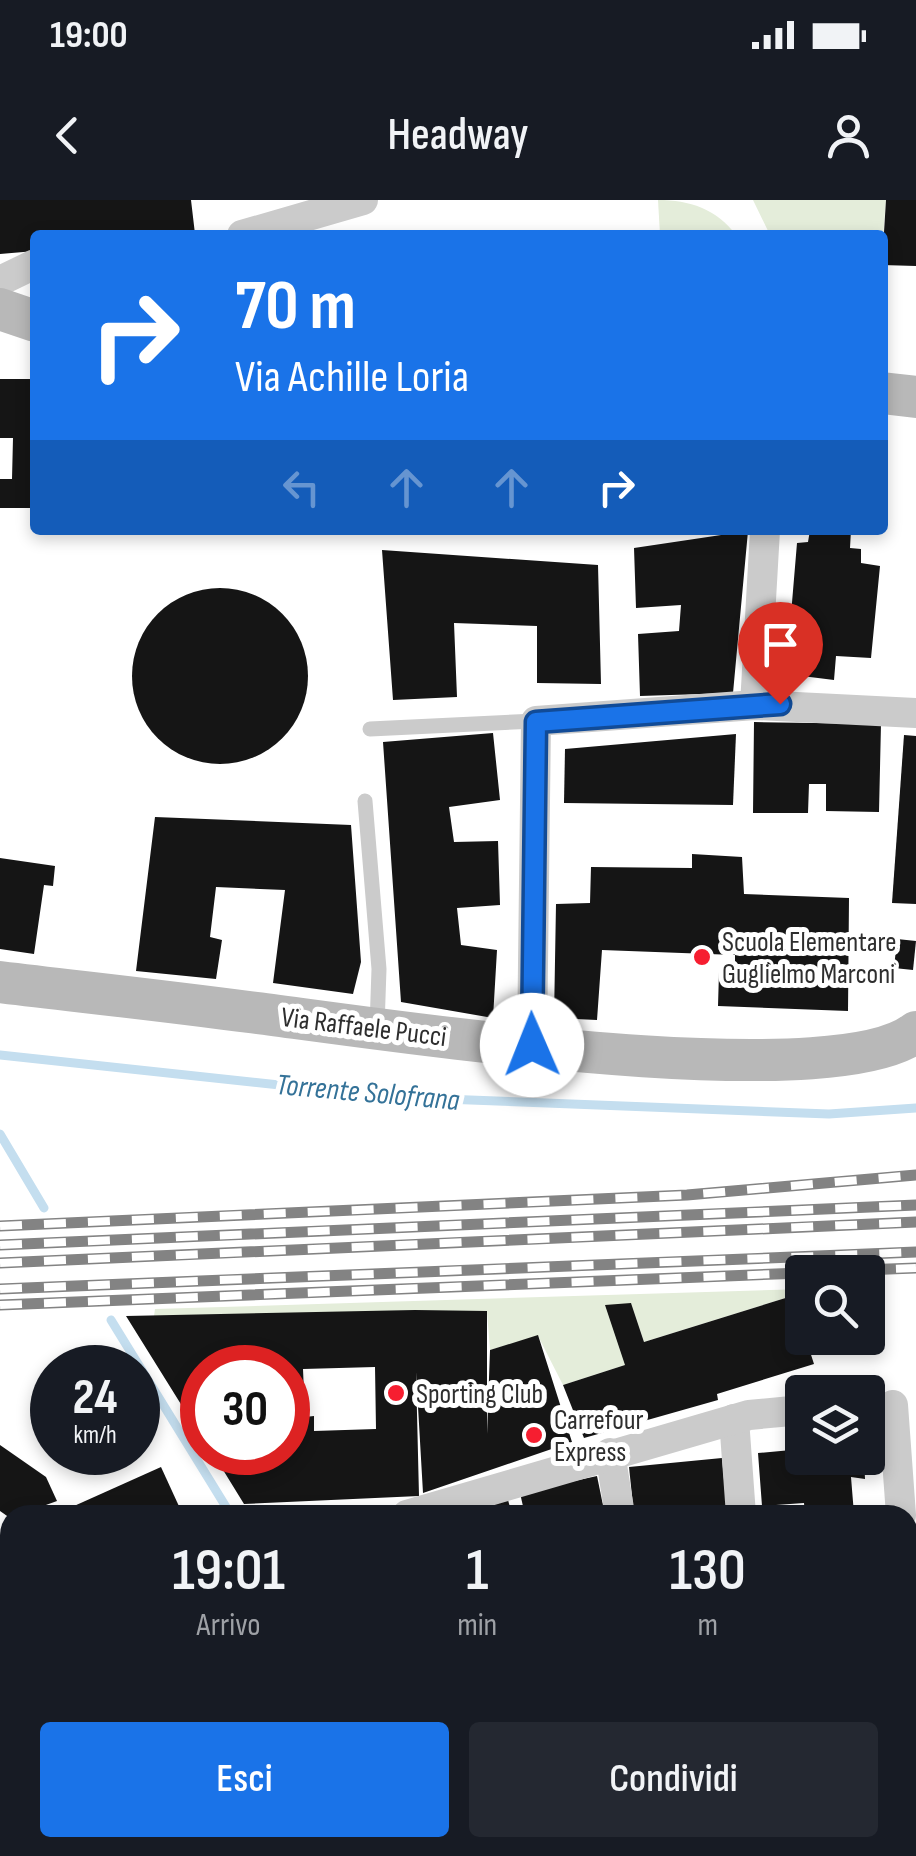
<!DOCTYPE html>
<html lang="it">
<head>
<meta charset="utf-8">
<style>
  :root { --surface:#171b24; --page:#242831; --text:#f1f3f6; --muted:#9ea1a6; --accent:#1a73e8 }
  body { margin:0; font-family:"Sofia Sans Condensed",sans-serif; background:var(--page); color:var(--text); height:100vh; display:flex; flex-direction:column; font-size:38px; white-space:nowrap }
  * { box-sizing:border-box; margin:0 }
  p { font-size:32px; color:var(--muted) }
  .icon { flex:none; width:55px; height:55px; fill:none; stroke:currentColor; stroke-width:2; stroke-linecap:round; stroke-linejoin:round }
  .map { position:relative; flex:1; overflow:hidden }
  .details { position:absolute; left:0px; top:1305px; width:918px; height:352px; display:flex; flex-direction:column; background:var(--surface); border-radius:30px 30px 0 0; box-shadow:0 5px 15px #0003 }
  .details>* { flex:none }
  .guide { position:absolute; left:30px; top:30px; width:858px; height:305px; border-radius:10px; box-shadow:0 5px 15px #0003; background:#1a73e8; color:#fff; overflow:hidden }
  .controls { position:absolute; left:785px; top:1055px; display:grid; gap:20px }
  .controls a { display:grid; place-items:center; width:100px; height:100px; border-radius:10px; background:var(--surface); box-shadow:0 5px 15px #0003; font-size:50px }
  .speed { position:absolute; left:30px; top:1145px; display:flex; gap:20px; font-size:50px; font-weight:700; text-align:center }
  .speed>* { display:grid; place-content:center; width:130px; height:130px; border-radius:50%; background:var(--surface); box-shadow:0 5px 15px #0003; line-height:1 }
  .speed small { font-size:25px; font-weight:400 }
  .speed .limit { border:15px solid #d22; background:#fff; color:#111 }
  .pin { position:absolute; display:grid; place-items:center; width:85px; height:85px; color:#fff; margin:-102px -42px; border-radius:50% 50% 50% 0; rotate:-45deg; box-shadow:0 0 10px #0007 }
  .pin .icon { rotate:45deg }
  .me { position:absolute; width:110px; margin:-55px; rotate:359deg; stroke-linejoin:round; filter:drop-shadow(0 0 8px #0008) }
  .turn { display:flex; align-items:center; gap:35px; height:210px; padding:0 40px; font-size:45px }
  .turn .icon { width:130px; height:130px; stroke-width:2.5 }
  .turn b { display:block; font-size:70px; line-height:85px }
  .lanes { display:flex; align-items:center; height:95px; padding:0 40px; background:#0003; justify-content:center; gap:50px; direction:ltr }
  .lanes .off { opacity:.35 }
  .eta { display:flex; justify-content:space-evenly; align-items:center; height:170px; text-align:center }
  .eta b { font-size:60px; font-weight:600; line-height:70px }
  .action { display:flex; gap:20px; margin-top:auto; padding:20px 40px }
  .action a { flex:1; height:115px; border-radius:10px; background:var(--accent); color:#fff; font-size:40px; font-weight:600; line-height:115px; text-align:center }
  .action a+a { background:var(--page); color:var(--text) }
  .status { display:flex; justify-content:space-between; align-items:center; height:70px; padding:0 50px; background:var(--surface); direction:ltr }
  .status svg { height:28px; fill:currentColor }
  header { display:flex; justify-content:space-between; align-items:center; height:130px; padding:0 40px; background:var(--surface); font-size:45px; font-weight:600 }
  .map>svg:first-child { display:block }
</style>
</head>
<body>
<div class="status"><b>19:00</b><svg viewBox="0 0 49 12"><path d="M0 12V9h3v3zM5 12V6h3v6zM10 12V3h3v9zM15 12V0h3v12zM26 1h20v11H26zM47 4h2v5h-2z"/></svg></div>
<header><svg class="icon" aria-label="back" viewBox="0 0 24 24"><path d="M15 5l-7 7 7 7"/></svg>Headway<svg class="icon" aria-label="person" viewBox="0 0 24 24"><circle cx="12" cy="8" r="4"/><path d="M4 21q1-7 8-7t8 7"/></svg></header>
<div class="map">
<svg width="916" height="1656" viewBox="0 0 916 1656">
  <rect width="100%" height="100%" fill="#fff"/>
  <g fill="#e4edda">
    <path d="M658,0C690,0 716,9 736,35H660Z"/>
    <path d="M753,0H886L883,38L882,35H770Z"/>
    <path d="M802,1089V1128L792,1096L644,1142L631,1104L625,1165L563,1185L538,1136L490,1150L487,1112L154,1116L155,1109Z"/>
    <path d="M10,1487V1648H66V1656H5L0,1622V1493Z"/>
  </g>
  <g fill="none" stroke-linecap="round" stroke-linejoin="round">
    <g stroke="#c4deef" stroke-width="9">
      <path d="M0,855L391,897L829,914L916,908"/>
      <path d="M0,934L44,1008"/>
      <path d="M111,1120L231,1315"/>
      <path d="M436,1648L441,1656"/>
    </g>
  </g>
  <g fill="#151515" fill-rule="evenodd">
    <path d="M0,0H191L195,34L35,35V51L0,54Z"/>
    <path d="M886,0H916V66L882,65Z"/>
    <path d="M0,179H35V308H0V279H12L13,238H0Z"/>
    <path d="M810,330H851L850,348L861,349V363L880,366L871,458L836,456L834,480L786,474L797,343L808,342Z"/>
    <path d="M748,331L733,493L640,496L638,434L679,431L681,405L636,408L634,348Z"/>
    <path d="M382,350L598,365L601,484L537,483V426L454,423L457,497L393,500Z"/>
    <circle cx="220" cy="476" r="88"/>
    <path d="M754,522L881,524L879,612L826,611V584H809L808,613H753Z"/>
    <path d="M493,533L500,600L449,607L454,642L498,641L500,705L457,708L461,745L497,750L493,818L401,802L383,542Z"/>
    <path d="M736,534L733,605L564,603L565,549Z"/>
    <path d="M904,535L916,536V704L892,703Z"/>
    <path d="M155,617L351,625L361,762L353,794L273,783L285,690L216,687L210,737L222,740L216,779L136,771Z"/>
    <path d="M692,654L742,657L744,694L849,698L848,811L718,806L719,772L735,771V755L602,750L597,820L554,818L556,704L590,703L591,667L692,668Z"/>
    <path d="M0,658L55,666L53,686L44,685L34,754L0,749Z"/>
    <path d="M897,739L916,741L913,770L894,768Z"/>
    <path d="M792,1096L814,1164L717,1194L718,1200L584,1238L563,1185L625,1165L605,1105L631,1103L644,1142Z"/>
    <path d="M415,1110L487,1111V1234L490,1150L538,1135L572,1242L423,1293L416,1172L419,1296L244,1304L212,1252H288V1168H202V1238L126,1116ZM375,1167L376,1229L314,1231V1216L305,1217L303,1169Z"/>
    <path d="M0,1245L46,1277L57,1301L10,1318L0,1311Z"/>
    <path d="M802,1249V1258H864L865,1279L851,1277L854,1314L805,1315L804,1303L762,1306L758,1253Z"/>
    <path d="M722,1258L727,1313L634,1315L629,1267Z"/>
    <path d="M161,1267L183,1315H54Z"/>
    <path d="M597,1276L605,1315H525L520,1293Z"/>
    <path d="M507,1296L512,1315H444Z"/>
    <path d="M10,1366V1426L0,1431V1370Z"/>
    <rect x="98" y="1648" width="59" height="8"/>
    <rect x="205" y="1648" width="142" height="8"/>
    <path d="M378,1648H412L418,1656H378Z"/>
    <path d="M583,1648H639L640,1656H584Z"/>
    <path d="M695,1648H753V1653L696,1656Z"/>
  </g>
  <g fill="none" stroke-linecap="round" stroke-linejoin="round">
    <g stroke="#cbcbcb" stroke-width="15">
      <path d="M370,529L536,521"/>
      <path d="M365,601L379,769L377,827"/>
    </g>
    <g stroke="#cbcbcb" stroke-width="30">
      <path d="M242,35L363,0"/>
      <path d="M0,81L35,64"/>
      <path d="M755,505L765,330"/>
      <path d="M532,845L536,521L755,505L916,513"/>
      <path d="M893,1205L901,1315"/>
      <path d="M734,1219L741,1315"/>
      <path d="M610,1253L620,1315"/>
      <path d="M407,1315L749,1215L802,1210"/>
      <path d="M908,1390L916,1492"/>
      <path d="M0,1469L10,1464"/>
      <path d="M658,1648L659,1656"/>
    </g>
    <g stroke="#b8b8b8" stroke-width="42">
      <path d="M0,109L35,121"/>
      <path d="M882,193L916,197"/>
      <path d="M0,782C83,792 166,801 249,812C370,827 830,899 916,832"/>
    </g>
    <defs>
      <g id="rail">
        <path d="M0,1026L687,995L916,975"/>
        <path d="M0,1045L916,1005"/>
        <path d="M0,1063L916,1022"/>
        <path d="M808,1072L916,1068"/>
        <path d="M0,1089L916,1052"/>
        <path d="M0,1105L802,1073"/>
      </g>
    </defs>
    <use href="#rail" stroke="#838383" stroke-width="11"/>
    <use href="#rail" stroke="#fff" stroke-width="8" stroke-dasharray="22" stroke-linecap="butt"/>
  </g>
  <g fill="none" stroke-linecap="round" stroke-linejoin="round">
    <defs>
      <path id="route" d="M532,845L536,522L780,504"/>
    </defs>
    <use href="#route" stroke="#114b97" stroke-width="25"/>
    <use href="#route" stroke="#1a73e8" stroke-width="18"/>
  </g>
  <g fill="#f61e30" stroke="#fff" stroke-width="4">
    <circle cx="702" cy="757" r="10"/>
    <circle cx="396" cy="1193" r="10"/>
    <circle cx="534" cy="1235" r="10"/>
  </g>
  <g text-anchor="middle" stroke-width="10" stroke-linejoin="round" paint-order="stroke">
    <g font-size="28" fill="#2e2e2e" stroke="#fff" text-anchor="start">
      <text x="722" y="751">Scuola Elementare<tspan x="722" dy="32">Guglielmo Marconi</tspan></text>
      <text x="416" y="1203">Sporting Club</text>
      <text x="554" y="1229">Carrefour<tspan x="554" dy="32">Express</tspan></text>
    </g>
    <g font-size="28" fill="#2e2e2e" stroke="#fff">
      <text transform="translate(364 826) rotate(7)" y="10">Via Raffaele Pucci</text>
    </g>
    <g font-size="30" font-style="italic" fill="#347298" stroke="#fff">
      <text transform="translate(368 892) rotate(5)" y="10">Torrente Solofrana</text>
    </g>
  </g>
</svg>
<div class="controls">
<a><svg class="icon" aria-label="search" viewBox="0 0 24 24"><circle cx="10" cy="10" r="6"/><path d="M15 15l6 6"/></svg></a>
<a><svg class="icon" aria-label="layers" viewBox="0 0 24 24"><path d="M12 4l9 5-9 5-9-5zM3 14l9 5 9-5"/></svg></a>
</div>
<div class="speed"><div>24<small>km/h</small></div><div class="limit">30</div></div>
<div class="pin" style="left:780px;top:504px;background:#d93025"><svg class="icon" aria-label="arrive" viewBox="0 0 24 24"><path d="M6 21V4h12l-3 4 3 4H6"/></svg></div>
<svg class="me" style="left:532px;top:845px" viewBox="-20 -20 40 40"><circle r="19" fill="#fff"/><path d="M0-13L10 11 0 6-10 11z" fill="#1a73e8"/></svg>
<div class="guide">
<div class="turn"><svg class="icon" aria-label="right" viewBox="0 0 24 24"><path d="M7 20v-9h11M14 6l5 5-5 5"/></svg><div><b>70 m</b>Via Achille Loria</div></div>
<div class="lanes"><svg class="icon off" aria-label="left" viewBox="0 0 24 24"><path d="M17 20v-9H6M10 6l-5 5 5 5"/></svg><svg class="icon off" aria-label="ahead" viewBox="0 0 24 24"><path d="M12 20V5M6 11l6-6 6 6"/></svg><svg class="icon off" aria-label="ahead" viewBox="0 0 24 24"><path d="M12 20V5M6 11l6-6 6 6"/></svg><svg class="icon" aria-label="right" viewBox="0 0 24 24"><path d="M7 20v-9h11M14 6l5 5-5 5"/></svg></div>
</div>
<section class="details">
<div class="eta">
<div><b>19:01</b><p>Arrivo</p></div>
<div><b>1</b><p>min</p></div>
<div><b>130</b><p>m</p></div>
</div>
<div class="action"><a>Esci</a><a>Condividi</a></div>
</section>
</div>
</body>
</html>
